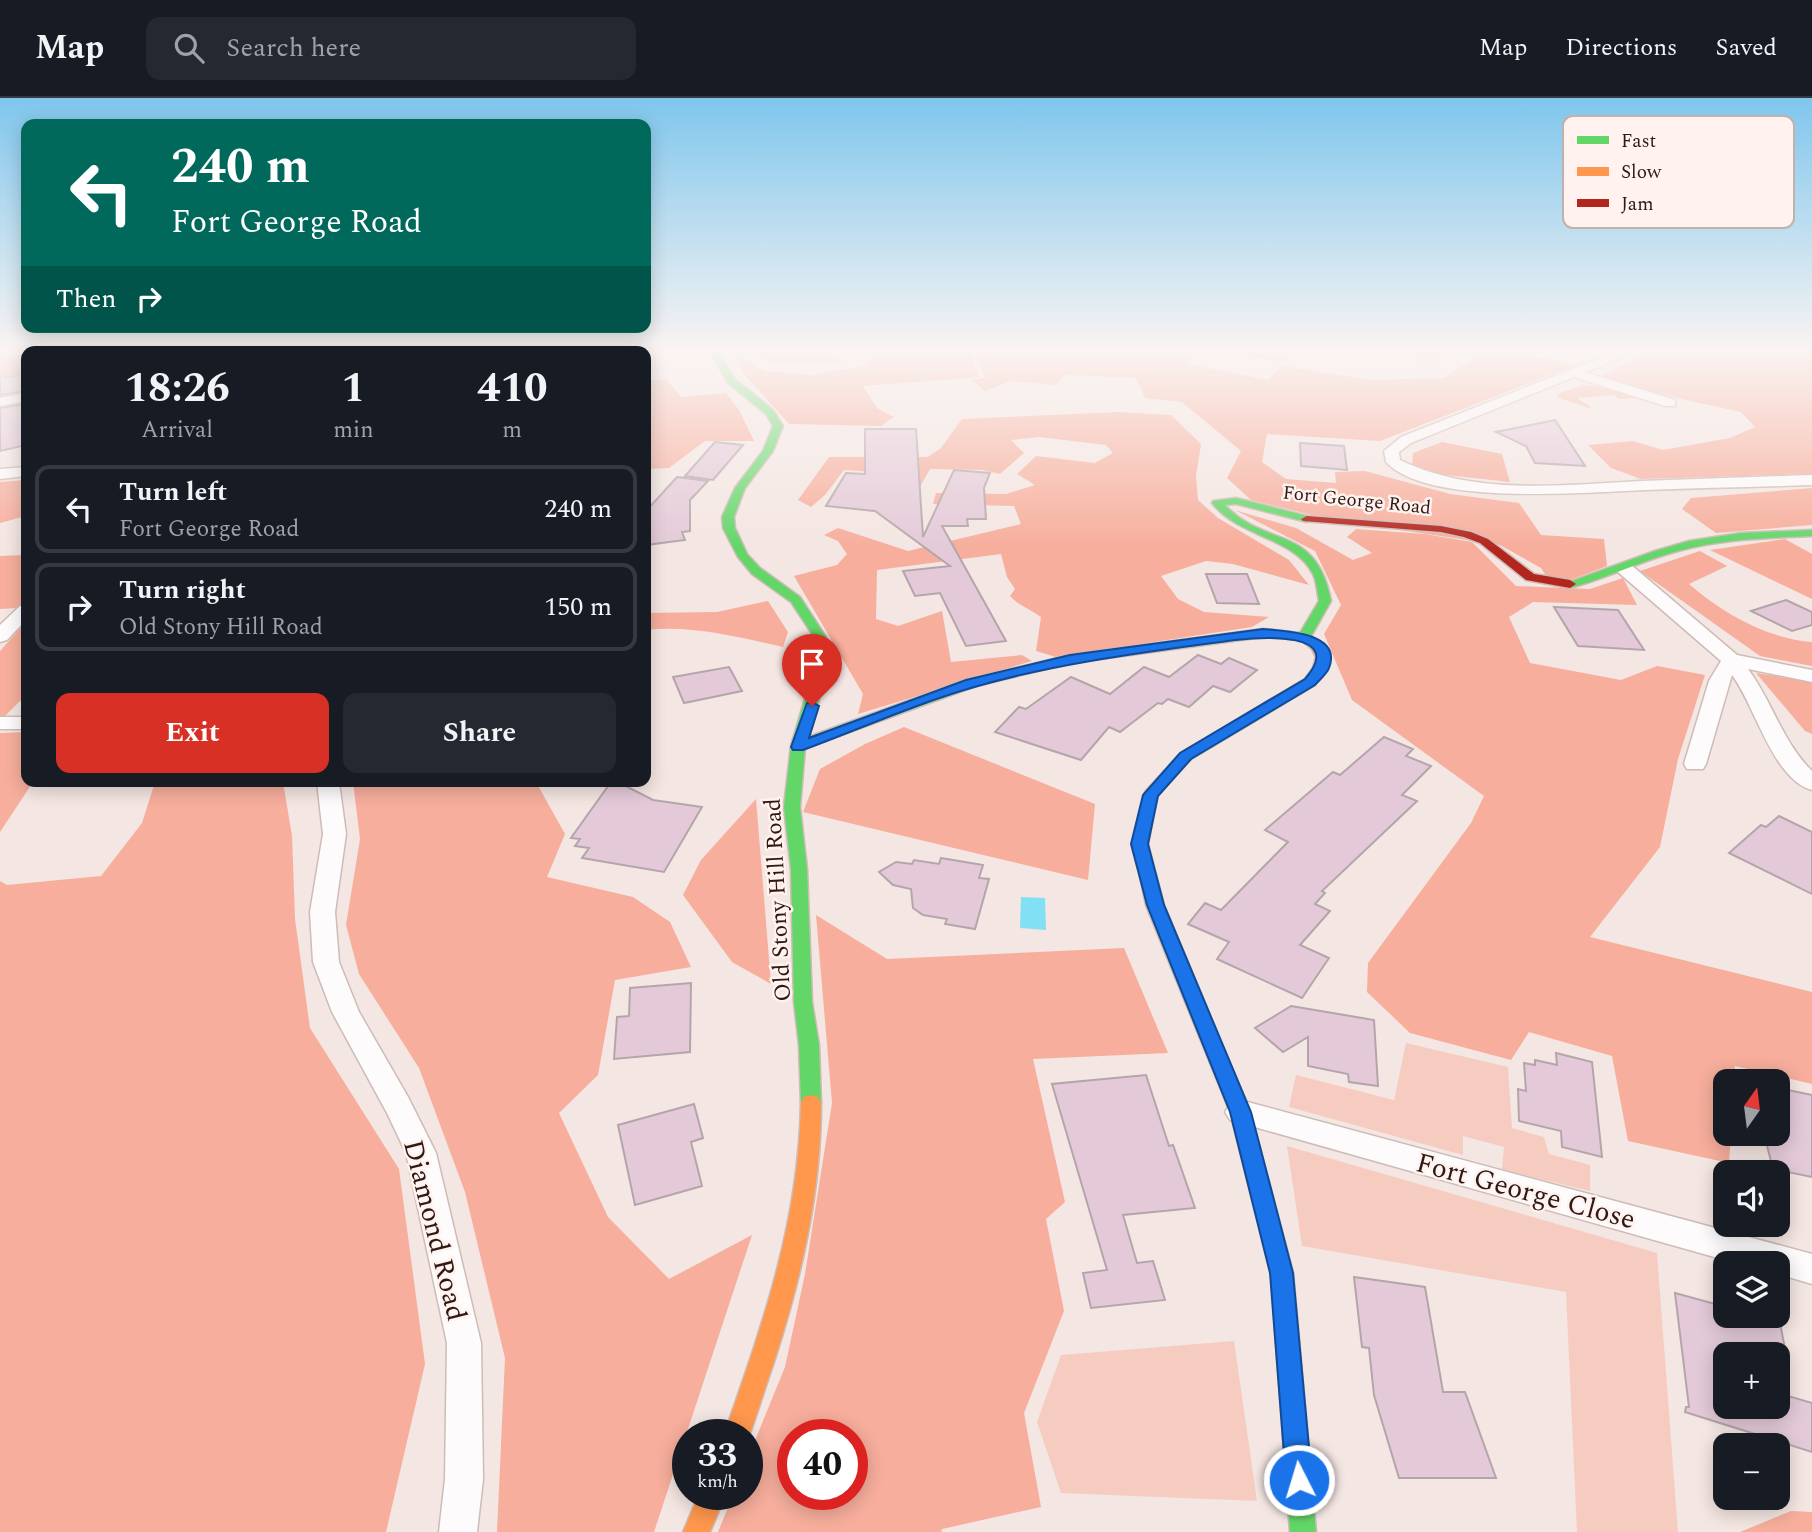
<!DOCTYPE html>
<html lang="en">
<head>
<meta charset="utf-8">
<style>
  :root { --surface:#171b24; --page:#242831; --text:#f1f3f6; --muted:#9ea1a6; --line:#363941; --accent:#d93025 }
  body { margin:0; font-family:Spectral,serif; background:var(--page); color:var(--text); height:100vh; display:flex; flex-direction:column; font-size:26px; white-space:nowrap }
  * { box-sizing:border-box; margin:0 }
  p { font-size:23px; color:var(--muted) }
  .icon { flex:none; width:38px; height:38px; fill:none; stroke:currentColor; stroke-width:2; stroke-linecap:round; stroke-linejoin:round }
  .map { position:relative; flex:1; overflow:hidden }
  .details { position:absolute; left:21px; top:248px; width:630px; height:441px; display:flex; flex-direction:column; background:var(--surface); border-radius:14px; box-shadow:0 4px 18px #0003 }
  .details>* { flex:none }
  .top-card { position:absolute; left:21px; top:21px; width:630px; height:214px; border-radius:14px; box-shadow:0 4px 18px #0003; background:#00695c; color:#fff; overflow:hidden }
  .needle { width:46px; rotate:14deg }
  .tools { position:absolute; left:1713px; top:971px; display:grid; gap:14px }
  .tools a { display:grid; place-items:center; width:77px; height:77px; border-radius:14px; background:var(--surface); box-shadow:0 4px 18px #0003; font-size:35px }
  .speed { position:absolute; left:672px; top:1321px; display:flex; gap:14px; font-size:35px; font-weight:700; text-align:center }
  .speed>* { display:grid; place-content:center; width:91px; height:91px; border-radius:50%; background:var(--surface); box-shadow:0 4px 18px #0003; line-height:1 }
  .speed small { font-size:18px; font-weight:400 }
  .speed .limit { border:10px solid #d22; background:#fff; color:#111 }
  .pin { position:absolute; display:grid; place-items:center; width:60px; height:60px; color:#fff; margin:-72px -30px; border-radius:50% 50% 50% 0; rotate:-45deg; box-shadow:0 0 7px #0007 }
  .pin .icon { rotate:45deg }
  .me { position:absolute; width:77px; margin:-38px; rotate:355deg; stroke-linejoin:round; filter:drop-shadow(0 0 5px #0008) }
  .turn { display:flex; align-items:center; gap:24px; height:147px; padding:0 35px; font-size:32px }
  .turn .icon { width:91px; height:91px; stroke-width:2.5 }
  .turn b { display:block; font-size:49px; line-height:60px }
  .then { display:flex; align-items:center; height:66px; padding:0 35px; background:#0003; gap:14px; font-size:26px }
  .eta { display:flex; justify-content:space-evenly; align-items:center; height:119px; text-align:center }
  .eta b { font-size:42px; font-weight:700; line-height:49px }
  .cta { display:flex; gap:14px; margin-top:auto; padding:14px 35px }
  .cta a { flex:1; height:80px; border-radius:14px; background:var(--accent); color:#fff; font-size:28px; font-weight:700; line-height:80px; text-align:center }
  .cta a+a { background:var(--page); color:var(--text) }
  ul { padding:0; list-style:none }
  li { display:flex; align-items:center; gap:21px; height:88px; margin:0 14px 10px; padding:0 21px; border:4px solid var(--line); border-radius:14px }
  li div { flex:1 }
  li b { display:block; font-size:26px }
  li em { font-style:normal }
  header { display:flex; align-items:center; gap:42px; box-sizing:border-box; height:98px; padding:0 35px; background:var(--surface); border-bottom:2px solid var(--line) }
  header strong { font-size:33px }
  nav { display:flex; gap:38px; margin-inline-start:auto; font-size:24px }
  .search { width:490px; height:63px; background:var(--page); display:flex; align-items:center; gap:18px; box-sizing:border-box; padding:0 24px; border-radius:14px; color:var(--muted); font-size:26px }
  .map>svg:first-child { display:block }
</style>
</head>
<body>
<header>
<strong>Map</strong>
<div class="search"><svg class="icon" aria-label="search" viewBox="0 0 24 24"><circle cx="10" cy="10" r="6"/><path d="M15 15l6 6"/></svg>Search here</div>
<nav><a>Map</a><a>Directions</a><a>Saved</a></nav>
</header>
<div class="map">
<svg width="1812" height="1434" viewBox="0 0 1812 1434">
  <rect width="100%" height="100%" fill="#f4e6e2"/>
  <g fill="#f7ccc0">
    <path d="M1329,250H1391L1402,263L1345,252L1330,259Z"/>
    <path d="M1404,250H1479C1468,255 1457,251 1446,257L1451,262L1441,261L1431,269L1413,263Z"/>
    <path d="M1406,945L1508,969L1512,1030L1544,1039L1549,1056L1590,1067V1093L1502,1072L1504,1049L1463,1038V1057L1289,1009L1296,977L1394,1002Z"/>
    <path d="M1287,1048L1657,1155L1678,1434H1577L1566,1194L1302,1148Z"/>
    <path d="M1234,1243L1257,1403L1061,1395L1037,1324L1061,1257Z"/>
  </g>
  <g fill="#f7ae9c" fill-rule="evenodd">
    <path d="M32,250H122L124,254H26V278L0,282V254Z"/>
    <path d="M217,250H422L408,254H194Z"/>
    <path d="M570,250H675L683,251L646,258V254H565Z"/>
    <path d="M741,250H813L847,264L775,265Z"/>
    <path d="M876,250H965L969,252L980,279L863,288L877,310L894,319L881,328L789,326L745,277L733,253L764,273L813,277L865,268L878,251Z"/>
    <path d="M972,250H1257L1289,258L1281,264L1199,250L1188,266L1268,282L1282,268L1371,282L1444,280L1490,250H1535L1532,258L1576,267L1380,343L1267,336L1262,364L1286,381L1336,385L1335,374L1365,373L1450,396L1519,405L1541,437L1604,441L1607,468L1573,481L1549,482L1541,470L1500,447L1328,421L1251,402L1227,380L1241,353L1182,304L1145,300L1136,280L1065,277L1056,287L1011,283L985,293L971,282L985,280Z"/>
    <path d="M1701,250H1799L1812,252V376L1641,381L1611,370L1588,347L1633,343L1663,352L1730,340L1755,329L1741,314L1636,291L1602,278L1642,258Z"/>
    <path d="M646,282H667L681,299L726,295L739,312L754,343H705L669,370L646,371Z"/>
    <path d="M1583,287L1595,288L1640,300L1620,301L1613,297L1577,300L1591,309L1589,310L1559,300L1557,296Z"/>
    <path d="M1119,314L1171,317L1201,346L1196,378L1198,402L1218,420L1289,462L1309,487L1233,466L1206,463L1161,478L1178,501L1204,514L1269,519L1252,529L1056,559L1036,553L1041,519C1030,511 1019,508 1010,498L1015,491L1007,479L1001,456L877,472L876,521L898,528L942,513L951,564L1022,557L1032,563L858,616L863,596L794,478L837,467L847,456L838,443L824,437L838,430L908,453L1021,426L1014,408L933,406L936,395L1006,396L1035,387L1017,376L1036,358L1095,365L1113,355L1106,347L1039,339L1011,342L1024,355L1000,376L983,372L930,371L910,406L891,412L870,414L901,376L844,372L825,397L811,409L798,402L829,359H928L941,350L962,321Z"/>
    <path d="M1442,344L1502,356L1510,384L1428,375L1412,366L1413,355Z"/>
    <path d="M26,382V418L0,425V384Z"/>
    <path d="M1812,390V427L1716,435L1682,411L1691,400Z"/>
    <path d="M1235,412L1296,430L1353,462L1372,455L1347,439L1356,431L1425,436L1472,444L1516,488L1590,491L1623,480L1637,507L1533,504L1509,519L1530,565L1621,582L1657,568L1705,577L1678,661L1660,749L1590,839L1812,894V986L1735,968L1734,983L1726,984V1036H1731L1729,1065L1628,1043L1612,958L1529,934L1511,962L1410,935L1367,894L1368,865L1471,725L1484,698L1352,602L1324,536L1341,507L1315,453Z"/>
    <path d="M1785,441L1812,456V501L1710,452Z"/>
    <path d="M1700,453L1727,468L1689,486C1724,516 1766,540 1812,544V568L1760,558L1640,473Z"/>
    <path d="M26,457V504L18,510L0,511V458Z"/>
    <path d="M768,503L788,534L783,549C738,539 692,527 646,532V515L717,514Z"/>
    <path d="M26,524V597L3,620H0V553Z"/>
    <path d="M1756,575L1812,584V636L1805,633Z"/>
    <path d="M904,629L1095,706L1088,782L803,714L820,671L865,646Z"/>
    <path d="M26,634V684H33L0,734V635Z"/>
    <path d="M155,684H283L292,738L295,821L310,930L399,1071L425,1266L386,1434H0V783L7,787L101,778L142,725Z"/>
    <path d="M353,684H536L565,736L547,779L633,799L670,824L691,869L615,882L598,977L559,1015L608,1119L669,1181L752,1137L654,1434H497L505,1260L465,1094L419,970L359,876L346,827L360,741Z"/>
    <path d="M756,701L771,886L732,864L683,797L701,762Z"/>
    <path d="M816,817L887,861L1124,850L1168,955L1033,961L1065,1104L1046,1121L1064,1213L1024,1315L1041,1409L942,1431L941,1434H718L733,1397L747,1396V1362L785,1269L805,1176L832,1005ZM793,1337H852V1396H793Z"/>
    <path d="M1791,1413L1812,1414V1434H1740Z"/>
  </g>
  <path fill="#82e0f4" d="M1021,799L1045,800L1046,832L1020,830Z"/>
  <g fill="#e4cad8" stroke="#b4a5aa" stroke-width="2">
    <path d="M26,277V293L0,297V280Z"/>
    <path d="M26,306V347L0,353V310Z"/>
    <path d="M1555,322L1585,368L1535,365L1526,348L1496,334Z"/>
    <path d="M865,331H916L923,439L954,372L990,375L984,390L986,421H967L968,428H942L1006,543L966,548L940,495L915,498L903,473L950,468L875,413L826,408L846,375L865,376Z"/>
    <path d="M715,344L743,347L713,382L685,378Z"/>
    <path d="M1300,345L1344,348L1347,372L1301,368Z"/>
    <path d="M677,379L708,383L690,402V433L682,434L685,442L646,447V413Z"/>
    <path d="M1206,476H1247L1259,506L1217,505Z"/>
    <path d="M1786,502L1812,514V527L1792,533L1751,513Z"/>
    <path d="M1554,509L1618,512L1644,552L1578,548Z"/>
    <path d="M1198,557L1221,566L1229,560L1257,572L1230,594L1213,588L1189,609L1168,601L1162,606L1158,605L1120,634L1109,629L1081,662L995,634L1019,609L1026,611L1071,579L1110,596L1144,569L1169,579Z"/>
    <path d="M729,569L742,593L684,605L673,579Z"/>
    <path d="M1384,639L1413,651L1406,658L1431,668L1402,697L1417,703L1322,793L1325,795L1315,806L1330,813L1300,847L1329,860L1302,900L1217,861L1229,844L1188,826L1205,805L1221,812L1288,744L1265,732L1333,674L1340,677Z"/>
    <path d="M611,684H618L653,702L702,709L664,774L582,760L589,750L575,748L580,741L571,740Z"/>
    <path d="M1779,718L1812,734V796L1729,755L1761,727L1766,729Z"/>
    <path d="M941,760L983,767L979,780L989,781L975,831L945,826L947,821L923,817L913,810L911,791L893,787L879,774L896,764L912,766L914,762L939,766Z"/>
    <path d="M691,885L690,954L614,961L617,919L629,918L630,890Z"/>
    <path d="M1291,908L1374,922L1378,988L1349,984L1348,976L1308,968V939L1283,954L1255,930Z"/>
    <path d="M1556,955L1592,964L1602,1059L1562,1049L1561,1033L1519,1023L1518,991L1526,993L1524,965L1535,967V962L1557,967Z"/>
    <path d="M1146,977L1169,1048L1173,1047L1195,1110L1123,1117L1137,1165L1153,1163L1165,1202L1091,1210L1083,1175L1107,1172L1052,986Z"/>
    <path d="M1778,990L1812,997V1079L1773,1071L1764,1036H1778Z"/>
    <path d="M694,1006L703,1040L691,1044L702,1088L635,1107L618,1027Z"/>
    <path d="M1354,1179L1425,1189L1443,1294H1465L1496,1380H1399L1374,1297L1369,1250L1362,1249Z"/>
    <path d="M1675,1195L1726,1209V1218H1756L1780,1225L1786,1256H1726V1309H1778V1295L1812,1305V1354L1685,1314L1686,1309H1689Z"/>
  </g>
  <g fill="none" stroke-linecap="round" stroke-linejoin="round">
    <defs>
      <g id="street">
        <path d="M136,250H148L149,254H137Z"/>
        <path d="M429,250H445L441,254H423Z"/>
        <path d="M1625,250L1629,251V257L1585,274L1675,302V308H1665L1574,279L1411,345L1399,354L1400,362C1475,398 1561,387 1641,383C1698,381 1755,379 1812,377V387C1757,389 1702,390 1646,392C1588,394 1427,409 1386,364L1384,353L1401,339Z"/>
        <path d="M26,295V303L0,308V300Z"/>
        <path d="M26,369V378L0,381V371Z"/>
        <path d="M1624,465L1630,466L1737,557L1812,572V584L1748,571C1772,603 1783,645 1812,673V692C1773,682 1755,607 1732,577L1706,666L1703,671H1687L1684,666L1709,583L1721,563L1618,474L1615,470Z"/>
        <path d="M26,507V522L7,542L0,544V527L20,508Z"/>
        <rect x="0" y="619" width="26" height="12"/>
        <path d="M317,684H339L346,736L335,814L339,864L359,914L408,999L436,1055L481,1245L483,1381L477,1434H439L445,1381L447,1245L406,1055L387,1015L332,914L313,864L310,814L323,736Z"/>
        <path d="M1240,1002L1812,1156V1186L1778,1176V1166H1739L1230,1022L1225,1014L1230,1006Z"/>
      </g>
      <g id="fast">
        <path d="M708,250H716L735,281L773,312L783,328L773,353L745,390L734,419L735,430L747,456L760,470L800,499L826,539V577L808,639L966,582L1070,557L1263,531L1300,535L1319,503C1317,494 1317,484 1313,476C1294,439 1238,439 1212,405L1213,403L1236,400L1311,419L1313,421L1307,424L1236,406L1225,407C1266,451 1316,425 1331,503L1309,542L1263,539L1070,565L976,588L805,650L800,709L807,771L812,904L819,947L821,1005L818,1011L811,1013L804,1011L801,1005L799,947L794,904L791,771L784,709L791,648L812,577L814,539L791,504L752,476L738,459L723,430L722,419L735,390L763,353L773,328L766,316L728,285Z"/>
        <path d="M1812,432V438C1767,440 1721,441 1678,453C1641,463 1607,480 1570,490L1564,486L1655,453L1689,443L1741,435Z"/>
        <path d="M1148,771L1156,777L1164,807L1250,1014L1293,1175L1316,1434H1290L1271,1175L1230,1014L1146,807L1140,777Z"/>
      </g>
      <g id="slow">
        <path d="M1304,535L1323,546L1330,559L1327,570L1315,587L1191,661L1157,698L1148,746L1156,777L1148,783L1142,781L1132,746L1145,694L1181,655L1305,581L1313,570L1316,559L1312,551L1298,539Z"/>
        <path d="M811,997L818,999L821,1005C821,1096 801,1181 773,1267C764,1292 757,1318 747,1343V1337H724C763,1225 799,1125 801,1005L804,999Z"/>
        <path d="M699,1396H726L710,1434H683Z"/>
      </g>
      <path id="jam" d="M1307,418L1441,428L1471,434L1488,441L1534,476L1570,482L1576,486L1570,490L1526,482L1480,445L1464,439L1441,434L1303,423L1301,421Z"/>
    </defs>
    <use href="#street" stroke="#cdbcb7" stroke-width="3"/>
    <use href="#fast" stroke="#cdbcb7" stroke-width="3"/>
    <use href="#slow" stroke="#cdbcb7" stroke-width="3"/>
    <use href="#jam" stroke="#cdbcb7" stroke-width="3"/>
    <use href="#street" fill="#fdfbfb" fill-rule="evenodd"/>
    <use href="#fast" fill="#63d668" fill-rule="evenodd"/>
    <use href="#slow" fill="#ff974d" fill-rule="evenodd"/>
    <use href="#jam" fill="#b3261e" fill-rule="evenodd"/>
  </g>
  <linearGradient id="sky" x2="0" y2="1"><stop stop-color="#7fc6ed"/><stop offset="0.56" stop-color="#faf4f2"/><stop offset="1" stop-color="#faf4f2" stop-opacity="0"/></linearGradient>
  <rect width="1812" height="450" fill="url(#sky)"/>
  <path fill="#1a73e8" stroke="#114b97" stroke-width="2" d="M1263,531C1283,533 1343,534 1329,570C1327,576 1319,582 1315,587L1191,661L1158,698L1148,746L1164,807L1251,1014L1293,1175L1312,1382L1308,1391L1299,1395L1290,1391L1286,1382L1270,1175L1230,1014L1147,807L1131,746L1143,697L1180,655L1305,581C1347,533 1261,539 1235,542C1148,554 1062,564 978,588C920,604 860,631 803,652H793L791,649L807,605L812,604L819,608L809,640L966,582L1070,557Z"/>
  <g text-anchor="middle" stroke-width="5" stroke-linejoin="round" paint-order="stroke">
    <g font-size="19" fill="#2f1914" stroke="#fff2ef">
      <text transform="translate(1357 401) rotate(6)" y="7">Fort George Road</text>
    </g>
    <g font-size="23" fill="#2f1914" stroke="#fff2ef">
      <text transform="translate(777 802) rotate(-93)" y="8">Old Stony Hill Road</text>
    </g>
    <g font-size="28" fill="#2f1914" stroke="#fff2ef">
      <text transform="translate(1526 1092) rotate(15)" y="10">Fort George Close</text>
      <text transform="translate(436 1132) rotate(76)" y="10">Diamond Road</text>
    </g>
  </g>
  <rect x="1563" y="18" width="231" height="112" rx="10" fill="#fff2ef" stroke="#c1b1ad" stroke-width="2"/>
  <rect x="1577" y="38" width="32" height="8" fill="#63d668"/>
  <rect x="1577" y="69" width="32" height="9" fill="#ff974d"/>
  <rect x="1577" y="101" width="32" height="8" fill="#b3261e"/>
  <g font-size="19" fill="#2f1914">
    <text x="1621" y="49">Fast</text>
    <text x="1621" y="80">Slow</text>
    <text x="1621" y="112">Jam</text>
  </g>
</svg>
<div class="tools">
<a><svg class="needle" viewBox="-14 -14 28 28"><path d="M0-13l5 13h-10z" fill="#e53935"/><path d="M0 13l5-13h-10z" fill="#9ea1a6"/></svg></a>
<a><svg class="icon" aria-label="sound" viewBox="0 0 24 24"><path d="M4 9h4l5-4v14l-5-4H4zM17 9q2 3 0 6"/></svg></a>
<a><svg class="icon" aria-label="layers" viewBox="0 0 24 24"><path d="M12 4l9 5-9 5-9-5zM3 14l9 5 9-5"/></svg></a>
<a>+</a>
<a>−</a>
</div>
<div class="speed"><div>33<small>km/h</small></div><div class="limit">40</div></div>
<div class="pin" style="left:812px;top:608px;background:#d93025"><svg class="icon" aria-label="arrive" viewBox="0 0 24 24"><path d="M6 21V4h12l-3 4 3 4H6"/></svg></div>
<svg class="me" style="left:1299px;top:1382px" viewBox="-20 -20 40 40"><circle r="17" fill="#1a73e8" stroke="#fff" stroke-width="3"/><path d="M0-11L8 9 0 5-8 9z" fill="#fff"/></svg>
<div class="top-card">
<div class="turn"><svg class="icon" aria-label="left" viewBox="0 0 24 24"><path d="M17 20v-9H6M10 6l-5 5 5 5"/></svg><div><b>240 m</b>Fort George Road</div></div>
<div class="then">Then<svg class="icon" aria-label="right" viewBox="0 0 24 24"><path d="M7 20v-9h11M14 6l5 5-5 5"/></svg></div>
</div>
<section class="details">
<div class="eta">
<div><b>18:26</b><p>Arrival</p></div>
<div><b>1</b><p>min</p></div>
<div><b>410</b><p>m</p></div>
</div>
<ul>
<li><svg class="icon" aria-label="left" viewBox="0 0 24 24"><path d="M17 20v-9H6M10 6l-5 5 5 5"/></svg><div><b>Turn left</b><p>Fort George Road</p></div><em>240 m</em></li>
<li><svg class="icon" aria-label="right" viewBox="0 0 24 24"><path d="M7 20v-9h11M14 6l5 5-5 5"/></svg><div><b>Turn right</b><p>Old Stony Hill Road</p></div><em>150 m</em></li>
</ul>
<div class="cta"><a>Exit</a><a>Share</a></div>
</section>
</div>
</body>
</html>
